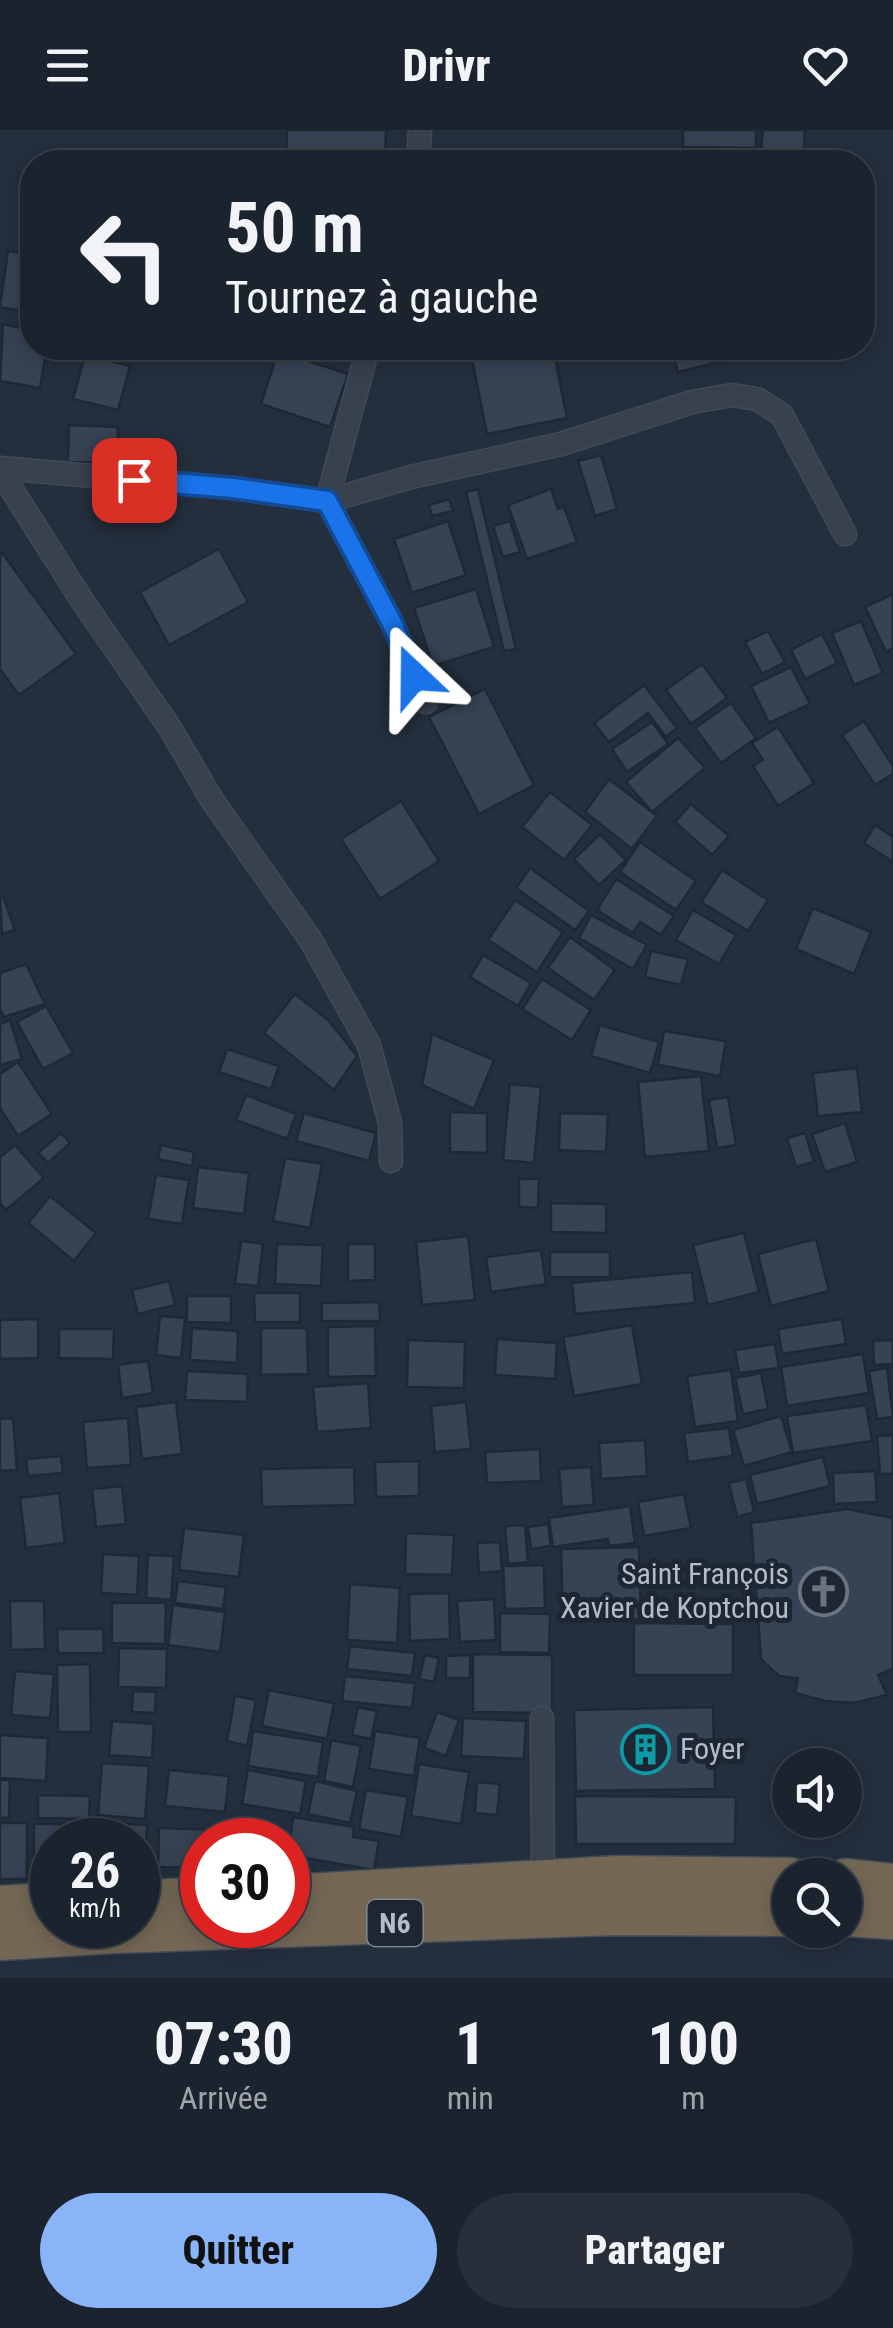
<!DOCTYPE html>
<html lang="fr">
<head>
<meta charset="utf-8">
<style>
  :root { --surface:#1b232e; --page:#282f3a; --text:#f1f3f6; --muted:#a0a4aa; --line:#39404a; --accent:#8ab4f8 }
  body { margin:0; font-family:"Roboto Condensed",sans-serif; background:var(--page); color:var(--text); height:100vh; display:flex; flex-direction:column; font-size:38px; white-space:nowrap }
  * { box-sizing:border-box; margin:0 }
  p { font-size:32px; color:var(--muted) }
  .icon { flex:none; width:55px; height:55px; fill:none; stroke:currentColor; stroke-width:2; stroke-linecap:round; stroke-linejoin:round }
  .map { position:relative; height:1848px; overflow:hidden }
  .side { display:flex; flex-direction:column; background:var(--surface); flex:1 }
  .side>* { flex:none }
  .banner { position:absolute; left:20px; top:20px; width:855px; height:210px; border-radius:40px; box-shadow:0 5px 25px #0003,0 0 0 2px var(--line); background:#1b232e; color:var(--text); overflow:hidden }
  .tools { position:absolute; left:772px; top:1618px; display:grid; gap:20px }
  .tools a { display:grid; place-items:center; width:90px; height:90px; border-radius:50%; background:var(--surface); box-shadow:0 5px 25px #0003,0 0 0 2px var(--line); font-size:50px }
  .speed { position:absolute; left:30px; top:1688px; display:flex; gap:20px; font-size:50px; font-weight:700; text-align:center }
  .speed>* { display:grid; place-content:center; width:130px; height:130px; border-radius:50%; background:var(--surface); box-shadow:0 5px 25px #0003,0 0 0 2px var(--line); line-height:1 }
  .speed small { font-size:25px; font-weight:400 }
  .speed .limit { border:15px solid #d22; background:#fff; color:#111 }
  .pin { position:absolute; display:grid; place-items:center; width:85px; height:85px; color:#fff; margin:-42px; border-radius:20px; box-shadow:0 5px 15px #0006 }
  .me { position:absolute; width:110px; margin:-55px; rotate:337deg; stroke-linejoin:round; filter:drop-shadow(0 0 8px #0008) }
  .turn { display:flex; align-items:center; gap:35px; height:210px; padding:0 40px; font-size:45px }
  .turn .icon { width:130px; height:130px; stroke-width:2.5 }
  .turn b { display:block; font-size:70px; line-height:85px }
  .eta { display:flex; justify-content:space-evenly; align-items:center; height:170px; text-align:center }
  .eta b { font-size:60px; font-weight:800; line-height:70px }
  .primary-button { display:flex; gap:20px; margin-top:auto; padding:20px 40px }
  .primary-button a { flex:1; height:115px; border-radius:60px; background:var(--accent); color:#111; font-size:40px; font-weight:800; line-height:115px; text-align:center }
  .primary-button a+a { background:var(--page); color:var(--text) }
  header { display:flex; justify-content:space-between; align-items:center; height:130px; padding:0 40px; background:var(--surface); font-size:45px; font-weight:800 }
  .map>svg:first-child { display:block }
</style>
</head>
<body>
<header><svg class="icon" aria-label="menu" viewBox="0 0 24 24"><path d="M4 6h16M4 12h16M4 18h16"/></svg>Drivr<svg class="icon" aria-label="heart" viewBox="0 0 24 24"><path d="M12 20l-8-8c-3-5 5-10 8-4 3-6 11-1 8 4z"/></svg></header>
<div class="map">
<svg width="893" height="1848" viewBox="0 0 893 1848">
  <rect width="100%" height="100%" fill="#242f3e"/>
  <g fill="#364354" stroke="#1f2835" stroke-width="2.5">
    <path d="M287,0H386L385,32H286Z"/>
    <path d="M683,0H756V18L683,17Z"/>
    <path d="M763,0H805L803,32L760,31Z"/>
    <path d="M8,121L32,124V182L0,177Z"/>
    <path d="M3,194L32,200V218H47L40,258L0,251Z"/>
    <path d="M479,218H553L567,288L487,304L470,219Z"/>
    <path d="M672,218H742L744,226L678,242Z"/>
    <path d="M278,221L348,244L330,297L261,274Z"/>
    <path d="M85,225L130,236L118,280L73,269Z"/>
    <path d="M69,295L118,297L117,333L68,332Z"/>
    <path d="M601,325L617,379L595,386L578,331Z"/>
    <path d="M478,359L516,519L504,521L466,362Z"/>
    <path d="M551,359L558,379L564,377L577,412L527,429L508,375Z"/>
    <path d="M449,369L453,381L432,386L429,375Z"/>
    <path d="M448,391L466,445L412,463L394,409Z"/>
    <path d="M510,391L520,422L503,427L493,396Z"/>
    <path d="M219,419L248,472L169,515L140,462Z"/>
    <path d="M0,420L76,524L19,565L0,539Z"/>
    <path d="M476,459L494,517L433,536L414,478Z"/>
    <path d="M893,464V518L886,522L865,477Z"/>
    <path d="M861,491L883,543L854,555L832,503Z"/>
    <path d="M768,501L785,532L762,544L745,512Z"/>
    <path d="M822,504L837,533L805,549L791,520Z"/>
    <path d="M702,534L727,568L691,594L666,560Z"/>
    <path d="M791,537L810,574L769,593L751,556Z"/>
    <path d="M644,555L677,598L666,607L648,583L609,612L594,593Z"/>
    <path d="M485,559L534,655L479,684L429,587Z"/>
    <path d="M731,573L756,608L721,633L695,598Z"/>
    <path d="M864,591L893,636V644L875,655L842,605Z"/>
    <path d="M652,592L668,614L627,642L612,619Z"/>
    <path d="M778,597L814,653L778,676L753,636L763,630L752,613Z"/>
    <path d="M678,608L705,638L652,682L626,652Z"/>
    <path d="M609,649L657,686L632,719L585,682Z"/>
    <path d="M550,662L592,695L564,730L522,697Z"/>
    <path d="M401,671L439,731L380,769L341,709Z"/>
    <path d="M691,674L729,706L712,725L675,692Z"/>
    <path d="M875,695L893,707V732L864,713Z"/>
    <path d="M600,704L626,730L599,755L574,729Z"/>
    <path d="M640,712L696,751L676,780L620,742Z"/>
    <path d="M530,738L589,781L575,800L516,758Z"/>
    <path d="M722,740L768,770L748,801L701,772Z"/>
    <path d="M616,749L674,786L661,805L640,792L633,803L597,780Z"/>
    <path d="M3,766L15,800L2,804L0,767Z"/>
    <path d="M515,770L563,802L537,842L488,810Z"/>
    <path d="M813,778L871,802L854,844L796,819Z"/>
    <path d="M693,780L736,805L719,834L676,810Z"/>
    <path d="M591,785L647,815L633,839L579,808Z"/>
    <path d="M570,807L615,840L594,870L548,838Z"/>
    <path d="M651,821L688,829L681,855L645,847Z"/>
    <path d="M483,825L531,853L518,876L470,847Z"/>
    <path d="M26,834L45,874L4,887L0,879V843Z"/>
    <path d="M542,849L591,880L572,910L522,879Z"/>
    <path d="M295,864L329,891L357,926L334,960L264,903Z"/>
    <path d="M46,876L73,923L43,939L17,892Z"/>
    <path d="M10,890L22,929L0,935V894Z"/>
    <path d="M600,895L659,912L650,943L591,926Z"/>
    <path d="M664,901L726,911L720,946L658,935Z"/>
    <path d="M432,904L494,930L474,979L422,955Z"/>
    <path d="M227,919L279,936L271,959L219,942Z"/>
    <path d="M18,932L52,984L18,1006L0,978V944Z"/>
    <path d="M857,938L862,982L818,986L813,943Z"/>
    <path d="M701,946L709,1021L645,1027L638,952Z"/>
    <path d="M510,954L541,957L534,1033L503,1030Z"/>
    <path d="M246,965L296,984L287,1009L236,990Z"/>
    <path d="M728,967L736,1015L717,1018L709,970Z"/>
    <path d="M450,982L487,983V1023L450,1022Z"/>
    <path d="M304,983L376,1003L369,1031L296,1011Z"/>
    <path d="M560,983L608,984L606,1022L559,1020Z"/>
    <path d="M845,993L857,1032L825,1042L812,1004Z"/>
    <path d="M61,1003L70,1013L48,1033L38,1023Z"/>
    <path d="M805,1003L814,1032L796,1037L787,1008Z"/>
    <path d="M15,1015L44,1048L6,1080L0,1073V1027Z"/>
    <path d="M161,1015L194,1022L192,1036L158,1029Z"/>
    <path d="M285,1028L322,1034L310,1098L273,1091Z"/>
    <path d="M198,1037L249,1043L244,1084L193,1078Z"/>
    <path d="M156,1045L189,1050L182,1094L148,1089Z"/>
    <path d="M519,1049H539L538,1078L519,1077Z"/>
    <path d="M50,1066L96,1103L74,1131L28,1093Z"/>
    <path d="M551,1073L606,1074V1103L551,1102Z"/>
    <path d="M744,1103L759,1162L708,1175L693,1115Z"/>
    <path d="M468,1106L475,1170L422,1175L416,1112Z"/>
    <path d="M816,1109L829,1161L771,1176L758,1124Z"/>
    <path d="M241,1111L263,1114L258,1156L235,1154Z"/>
    <path d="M277,1114L323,1115L321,1156L275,1154Z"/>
    <path d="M348,1114H375V1150L348,1151Z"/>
    <path d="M541,1120L546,1154L491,1162L486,1127Z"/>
    <rect x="550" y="1122" width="60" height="25"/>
    <path d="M692,1142L695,1173L575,1184L572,1153Z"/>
    <path d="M169,1151L175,1175L138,1184L132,1160Z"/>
    <path d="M254,1163H300V1192H255Z"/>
    <path d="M187,1166H231V1193L187,1192Z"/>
    <path d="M379,1172L380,1191H322V1173Z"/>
    <path d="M160,1186L185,1188L181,1228L156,1225Z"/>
    <path d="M38,1189V1228L0,1229V1190Z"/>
    <path d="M842,1189L846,1214L782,1224L778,1199Z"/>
    <path d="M632,1195L642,1254L574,1266L563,1207Z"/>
    <path d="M375,1196L376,1246L328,1247V1197Z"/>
    <path d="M192,1198L238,1201L237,1233L190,1230Z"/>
    <path d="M261,1198H307L308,1244L261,1245Z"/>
    <path d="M59,1199H114L113,1229L59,1228Z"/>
    <path d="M497,1209L557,1213L555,1249L495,1245Z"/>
    <path d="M408,1210L465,1212L464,1258L407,1257Z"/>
    <path d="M893,1210V1234L874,1235L873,1211Z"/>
    <path d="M775,1214L779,1238L739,1243L735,1220Z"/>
    <path d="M863,1224L869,1263L787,1276L781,1237Z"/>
    <path d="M148,1231L153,1263L122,1268L118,1235Z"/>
    <path d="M887,1238L893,1287L877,1289L869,1241Z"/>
    <path d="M731,1240L738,1291L695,1297L687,1246Z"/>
    <path d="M187,1241L248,1244L247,1272L185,1270Z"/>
    <path d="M761,1243L768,1279L743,1284L735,1248Z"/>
    <path d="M368,1253L371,1298L317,1302L313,1257Z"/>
    <path d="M176,1272L182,1324L142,1329L136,1277Z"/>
    <path d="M466,1272L471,1319L435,1322L431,1276Z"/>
    <path d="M866,1275L872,1311L793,1323L787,1286Z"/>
    <path d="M781,1286L792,1322L744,1336L733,1300Z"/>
    <path d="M13,1288L17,1340L0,1341V1289Z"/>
    <path d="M128,1288L131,1335L87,1338L83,1292Z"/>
    <path d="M729,1298L733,1326L688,1332L684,1303Z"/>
    <path d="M893,1305V1344H880L877,1306Z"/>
    <path d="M645,1310L647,1346L601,1349L599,1313Z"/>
    <path d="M540,1319L541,1351L487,1353L485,1322Z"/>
    <path d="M61,1326L63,1343L28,1346L26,1329Z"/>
    <path d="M823,1327L830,1356L757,1374L750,1345Z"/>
    <path d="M419,1331V1366L376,1367L375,1332Z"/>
    <path d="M354,1337L355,1375L262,1377L261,1339Z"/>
    <path d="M591,1337L594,1375L562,1377L559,1339Z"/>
    <path d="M875,1341L877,1372L834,1374L833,1343Z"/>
    <path d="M746,1349L754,1382L737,1387L729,1353Z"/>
    <path d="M122,1356L126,1394L96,1397L92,1359Z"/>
    <path d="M59,1363L65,1413L26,1418L20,1368Z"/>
    <path d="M684,1364L691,1398L644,1406L638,1372Z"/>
    <path d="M630,1376L635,1413L609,1416L608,1409L553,1417L549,1388Z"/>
    <path d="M847,1379L893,1388V1539L878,1545L887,1565L854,1573L825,1571L795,1563L798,1548L779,1546L761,1529L751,1393Z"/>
    <path d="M548,1394L551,1416L531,1419L528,1397Z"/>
    <path d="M525,1395L528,1432L508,1434L505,1396Z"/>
    <path d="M184,1398L244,1405L239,1447L179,1440Z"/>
    <path d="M406,1403L454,1405L452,1445L405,1444Z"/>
    <path d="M500,1412L502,1441L479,1443L477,1413Z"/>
    <path d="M639,1417L641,1489L563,1490L561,1419Z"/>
    <path d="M103,1424L139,1426L137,1465L101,1463Z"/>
    <path d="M148,1425L174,1426L171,1470L146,1468Z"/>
    <path d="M544,1435L545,1478L505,1479L503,1436Z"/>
    <path d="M178,1451L226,1457L223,1479L175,1473Z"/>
    <path d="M350,1454L400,1458L397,1513L347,1510Z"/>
    <path d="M449,1463L450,1509L410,1511L409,1464Z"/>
    <path d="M494,1469L496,1510L460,1512L457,1471Z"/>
    <path d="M10,1471H44L45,1519L11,1520Z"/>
    <path d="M112,1473H166L165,1514L112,1513Z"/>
    <path d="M173,1475L225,1482L220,1522L168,1515Z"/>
    <path d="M500,1483L550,1484L549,1523L500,1522Z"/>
    <path d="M634,1493L733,1494V1545H634Z"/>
    <path d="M57,1499H103L104,1523H58Z"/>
    <path d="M350,1516L415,1523L412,1546L347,1539Z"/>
    <path d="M119,1518L167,1519L166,1558L118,1557Z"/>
    <path d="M473,1524L552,1525V1583L473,1582Z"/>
    <path d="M425,1525L439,1528L434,1552L419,1549Z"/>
    <path d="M470,1525V1548H446V1526Z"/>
    <path d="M90,1534L91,1602H58L57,1535Z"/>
    <path d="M15,1541L54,1544L50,1588L11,1585Z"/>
    <path d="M345,1546L415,1553L412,1578L342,1571Z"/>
    <path d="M269,1560L334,1573L327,1609L262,1596Z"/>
    <path d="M133,1561L156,1562L155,1583L132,1582Z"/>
    <path d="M235,1566L256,1570L247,1616L227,1611Z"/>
    <path d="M358,1577L377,1581L371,1609L352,1605Z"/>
    <path d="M713,1577L715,1659L576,1661L574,1580Z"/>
    <path d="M437,1582L459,1590L446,1626L424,1618Z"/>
    <path d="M463,1588L526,1591L524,1629L461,1626Z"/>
    <path d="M112,1591L154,1594L152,1628L109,1625Z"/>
    <path d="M253,1601L323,1612L318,1647L248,1636Z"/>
    <path d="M375,1601L420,1608L414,1646L369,1639Z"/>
    <path d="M0,1605L48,1608L46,1651L0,1648Z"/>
    <path d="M331,1610L361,1616L353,1657L324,1651Z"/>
    <path d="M102,1633L149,1636L145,1689L98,1685Z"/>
    <path d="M419,1634L469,1642L461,1694L411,1686Z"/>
    <path d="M169,1640L229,1646L225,1682L165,1676Z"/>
    <path d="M248,1640L306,1651L300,1684L242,1674Z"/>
    <path d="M0,1650H10L9,1688H0Z"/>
    <path d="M315,1651L357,1661L350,1693L308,1684Z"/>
    <path d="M477,1652L500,1654L497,1685L475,1683Z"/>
    <path d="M366,1660L408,1667L401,1707L359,1699Z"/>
    <path d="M38,1665L90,1666L89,1689L38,1688Z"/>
    <path d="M575,1666L736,1667L735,1714H576Z"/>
    <path d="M293,1687L354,1697L353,1707L379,1711L374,1740L288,1725Z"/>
    <path d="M229,1690L263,1691V1704L228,1703Z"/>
    <rect x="0" y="1693" width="27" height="56"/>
    <path d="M104,1693L147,1695L145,1737L138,1736V1710H104Z"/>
    <path d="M34,1694H80V1710H52V1746L34,1747Z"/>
    <path d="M159,1698L223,1700V1710H202V1738L158,1737Z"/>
  </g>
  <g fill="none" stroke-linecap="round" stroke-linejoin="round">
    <defs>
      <g id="street">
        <path d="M418,32L420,0"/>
        <path d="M368,218L327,371L392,493L426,572"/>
        <path d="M0,338L233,358L327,371L411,347L561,314L692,272L732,265L757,269L782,285L845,404"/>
        <path d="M0,341L83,472L170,598L212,670L310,809L369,915L390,993L391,1031"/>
        <path d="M542,1588L543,1754"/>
      </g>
      <g id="highway">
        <path d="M845,1750L893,1755"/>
        <path d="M288,1766L618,1747L790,1749"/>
        <path d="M138,1771L202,1769"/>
        <path d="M0,1777L52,1774"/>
        <path d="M845,1785L893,1788"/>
        <path d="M0,1809L114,1802L615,1784L790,1785"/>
      </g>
    </defs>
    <use href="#street" stroke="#414a57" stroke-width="25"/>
    <use href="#highway" stroke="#434c59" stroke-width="45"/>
    <use href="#street" stroke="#38414e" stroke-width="22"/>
    <use href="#highway" stroke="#746855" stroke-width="42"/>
  </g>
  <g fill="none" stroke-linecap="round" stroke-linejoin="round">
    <defs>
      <path id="route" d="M134,350L233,358L327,371L392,493L414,546"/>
    </defs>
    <use href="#route" stroke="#114b97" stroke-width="25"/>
    <use href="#route" stroke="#1a73e8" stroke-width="18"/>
  </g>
  <defs>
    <symbol id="church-ring" viewBox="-11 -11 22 22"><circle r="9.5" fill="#1d2633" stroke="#6b7280" stroke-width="1.5"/><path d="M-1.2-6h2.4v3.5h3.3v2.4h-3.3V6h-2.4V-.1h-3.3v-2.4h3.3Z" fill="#6b7280"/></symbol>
    <symbol id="building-ring" viewBox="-11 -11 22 22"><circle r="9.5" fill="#1d2633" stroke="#0f9aa8" stroke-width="1.5"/><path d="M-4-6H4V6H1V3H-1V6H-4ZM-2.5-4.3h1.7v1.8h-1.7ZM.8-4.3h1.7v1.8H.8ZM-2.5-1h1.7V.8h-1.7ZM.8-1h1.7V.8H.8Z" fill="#0f9aa8"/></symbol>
  </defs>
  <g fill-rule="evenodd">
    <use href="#church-ring" x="796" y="1434" width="55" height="55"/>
    <use href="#building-ring" x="618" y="1592" width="55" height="55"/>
  </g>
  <g text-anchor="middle" stroke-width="10" stroke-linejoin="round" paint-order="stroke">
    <rect fill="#1d2633" stroke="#878f9c" stroke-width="2.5" x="367.5" y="1770" width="55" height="46" rx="8"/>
    <g font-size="28" font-weight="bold" fill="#b4bcc9">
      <text x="395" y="1803">N6</text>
    </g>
    <g font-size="30" fill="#b4bcc9" stroke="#1d2633" text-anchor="end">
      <text x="789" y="1454">Saint François<tspan x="789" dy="34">Xavier de Koptchou</tspan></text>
      <text x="680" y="1629" text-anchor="start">Foyer</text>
    </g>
  </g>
</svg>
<div class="tools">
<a><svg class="icon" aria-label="sound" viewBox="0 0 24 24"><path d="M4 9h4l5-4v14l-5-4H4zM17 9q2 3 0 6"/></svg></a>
<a><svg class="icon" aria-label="search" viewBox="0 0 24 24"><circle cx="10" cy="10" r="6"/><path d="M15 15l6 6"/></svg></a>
</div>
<div class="speed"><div>26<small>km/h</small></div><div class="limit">30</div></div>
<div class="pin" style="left:134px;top:350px;background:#d93025"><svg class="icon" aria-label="arrive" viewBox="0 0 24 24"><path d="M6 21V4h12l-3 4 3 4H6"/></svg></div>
<svg class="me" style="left:414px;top:546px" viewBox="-20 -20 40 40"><path d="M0-17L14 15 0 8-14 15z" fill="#1a73e8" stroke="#fff" stroke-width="4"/></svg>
<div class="banner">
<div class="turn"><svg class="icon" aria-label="left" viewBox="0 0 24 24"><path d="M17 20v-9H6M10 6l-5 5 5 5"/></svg><div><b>50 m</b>Tournez à gauche</div></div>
</div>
</div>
<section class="side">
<div class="eta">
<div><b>07:30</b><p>Arrivée</p></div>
<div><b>1</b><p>min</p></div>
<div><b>100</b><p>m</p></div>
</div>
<div class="primary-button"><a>Quitter</a><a>Partager</a></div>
</section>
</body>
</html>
